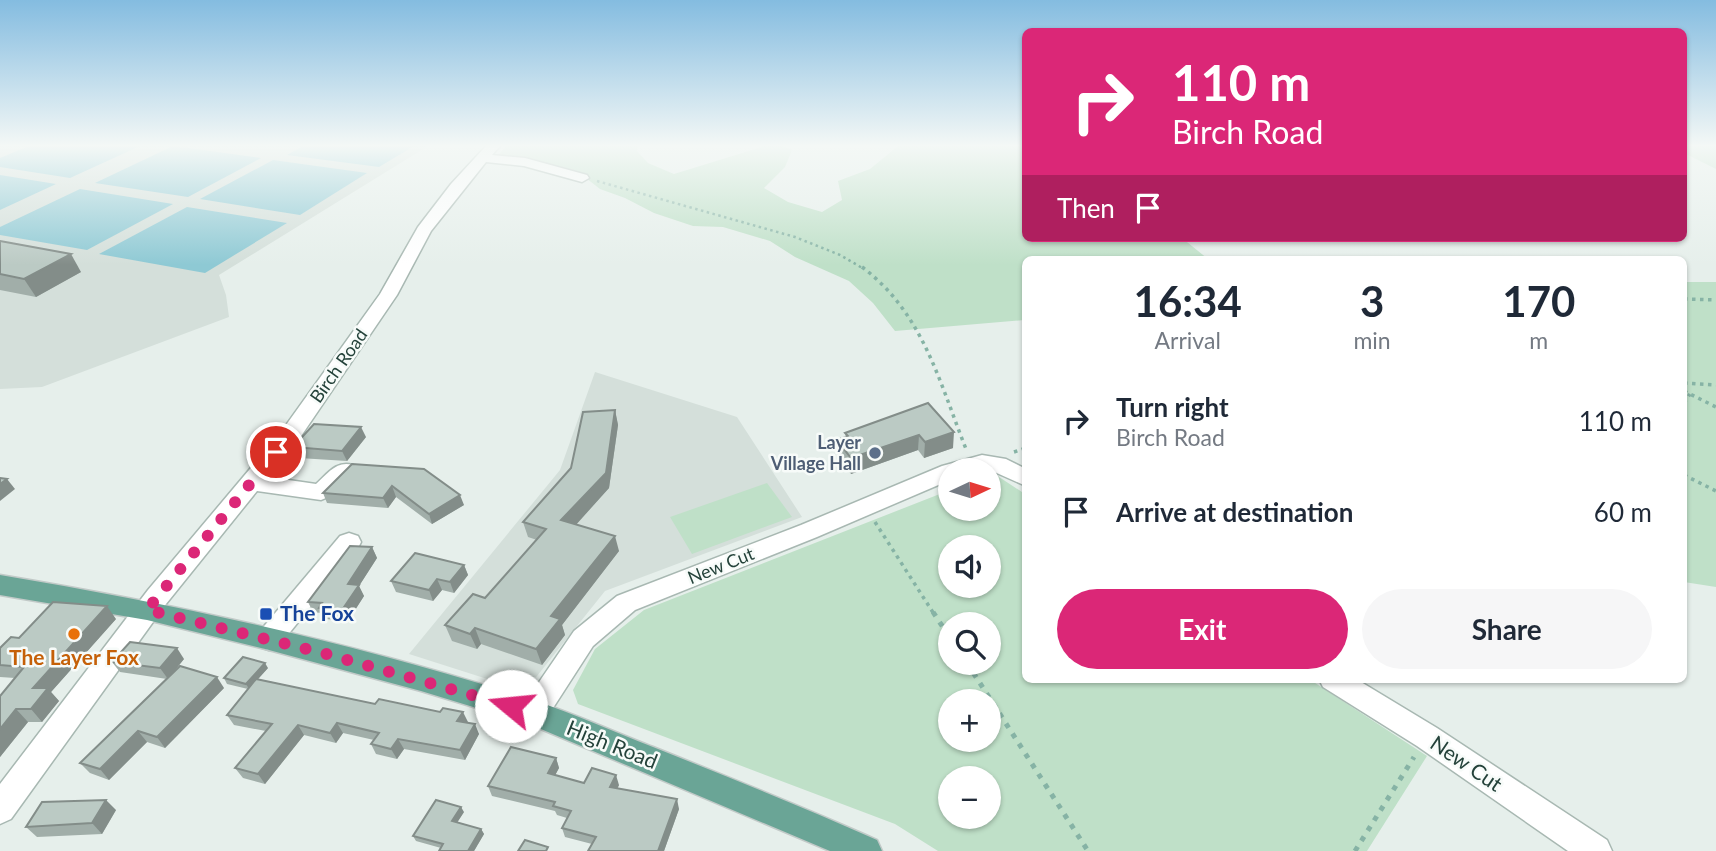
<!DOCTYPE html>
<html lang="en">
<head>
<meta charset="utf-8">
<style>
  :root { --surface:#fff; --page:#f6f6f7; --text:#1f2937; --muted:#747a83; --accent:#db2777 }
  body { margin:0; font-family:Lato,sans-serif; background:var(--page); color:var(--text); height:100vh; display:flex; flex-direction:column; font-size:26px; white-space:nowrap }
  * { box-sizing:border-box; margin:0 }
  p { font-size:23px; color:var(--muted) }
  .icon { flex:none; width:38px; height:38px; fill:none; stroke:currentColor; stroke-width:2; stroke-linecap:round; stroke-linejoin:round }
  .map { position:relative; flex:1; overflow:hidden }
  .side { position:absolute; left:1022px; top:256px; width:665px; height:427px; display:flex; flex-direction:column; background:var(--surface); border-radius:10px; box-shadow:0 2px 5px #0004 }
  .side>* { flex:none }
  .banner { position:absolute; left:1022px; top:28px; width:665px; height:214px; border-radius:10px; box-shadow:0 2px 5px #0004; background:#db2777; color:#fff; overflow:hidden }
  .needle { width:46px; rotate:86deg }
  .buttons { position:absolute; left:938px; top:458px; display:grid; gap:14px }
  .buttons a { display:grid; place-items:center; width:63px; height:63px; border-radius:50%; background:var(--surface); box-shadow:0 2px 5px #0004; font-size:35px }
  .pin { position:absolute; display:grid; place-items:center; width:60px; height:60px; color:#fff; margin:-30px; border:4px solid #fff; border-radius:50%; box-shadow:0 2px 7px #0007 }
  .me { position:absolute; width:77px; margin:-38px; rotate:287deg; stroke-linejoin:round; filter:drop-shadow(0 0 5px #0008) }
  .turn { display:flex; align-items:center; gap:24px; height:147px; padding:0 35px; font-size:32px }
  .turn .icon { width:91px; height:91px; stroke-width:2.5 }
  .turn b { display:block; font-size:49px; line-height:60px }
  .then { display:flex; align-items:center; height:66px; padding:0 35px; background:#0003; gap:14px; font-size:26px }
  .eta { display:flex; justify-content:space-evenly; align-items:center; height:119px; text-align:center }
  .eta b { font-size:42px; font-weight:700; line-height:49px }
  .button { display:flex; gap:14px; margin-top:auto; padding:14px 35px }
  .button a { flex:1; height:80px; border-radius:42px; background:var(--accent); color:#fff; font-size:28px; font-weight:700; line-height:80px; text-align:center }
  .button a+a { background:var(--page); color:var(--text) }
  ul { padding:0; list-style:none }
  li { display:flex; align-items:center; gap:21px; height:91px; padding:0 35px }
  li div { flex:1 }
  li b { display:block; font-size:26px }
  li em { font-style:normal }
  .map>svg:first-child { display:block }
</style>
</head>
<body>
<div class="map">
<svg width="1716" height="851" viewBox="0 0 1716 851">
  <rect width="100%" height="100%" fill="#e6efeb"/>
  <g fill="#d4dfda">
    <path d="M0,146H428L219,275L226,295L229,317L42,387L0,389Z"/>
    <path d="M595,372L737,417L802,517L605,591L525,691L409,654L560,470Z"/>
  </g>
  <g fill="#bfe0c8" fill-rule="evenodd">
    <path d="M506,146H638L637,151L648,163L674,174L765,146H782L792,150L785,167L764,188L788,202L822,212L842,200L838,181L870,169L898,146H1025L1026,238H1182L1208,259H1026L1025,320L895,331L873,303L849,281L795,257L770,241L723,227L693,226L654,213L625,198L600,189L577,171L530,159L496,158Z"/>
    <path d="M1684,146H1716V169L1684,153Z"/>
    <path d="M1684,282H1716V587L1684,582Z"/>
    <path d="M993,473L1025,494L1026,679H1309L1427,756L1367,851H938L895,824L578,704L573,690L595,649L644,610L950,490V509H989V475ZM950,548H989V586H950ZM950,625H989V663H950ZM950,702H989V740H950ZM950,779H989V817H950Z"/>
    <path d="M767,483L792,517L692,554L670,517Z"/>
  </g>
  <g fill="#8ec9d4">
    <path d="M29,146H140L70,178L0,167V158Z"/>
    <path d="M173,146L261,158L188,197L95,183Z"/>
    <path d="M303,146H414L379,167L287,155Z"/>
    <path d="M273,160L367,173L300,215L200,199Z"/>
    <path d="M0,175L56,184L0,210Z"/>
    <path d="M80,189L173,204L87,250L0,235V227Z"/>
    <path d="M187,207L287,223L205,273L99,254Z"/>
  </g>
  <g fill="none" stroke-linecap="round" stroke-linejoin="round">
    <defs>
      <g id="minor">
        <path d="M486,146H500L492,155L525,158L587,175L589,178L582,182L524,166L486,162L431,231L397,295L297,442L268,477L316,484C328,473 337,460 353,465L356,470C348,482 334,496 321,500L257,491L166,604L11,819L0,824V784L148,590L281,432L380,294L418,227L451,184Z"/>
        <path d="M982,455L1006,459L1026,469V486L990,470L950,471V480L817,537L635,610L593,646L544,722L534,725L524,722L520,713L524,704L574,631L617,596L801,525L942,466Z"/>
        <path d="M349,533L358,536L361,542L358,548L278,647L269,650L260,647L256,639L260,631L340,536Z"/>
        <path d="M1319,679H1356L1437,728L1607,840L1612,851H1568L1417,746L1323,687Z"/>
      </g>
      <path id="major" d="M0,575C180,605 361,644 535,701C575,714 614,732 653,747C728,777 803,807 877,840L882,851H830L529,724L421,691L269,650L147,620L0,595Z"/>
    </defs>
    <use href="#minor" stroke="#a8b8b2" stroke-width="3"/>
    <use href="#major" stroke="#c2cac8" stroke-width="3"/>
    <path stroke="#86b3a5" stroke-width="2.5" stroke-dasharray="2.5 3.5" stroke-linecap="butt" d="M597,181L795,237L840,255L864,269"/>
    <g stroke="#86b3a5" stroke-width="3.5" stroke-dasharray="3.5 4.5" stroke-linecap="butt">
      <path d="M862,267C923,313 939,381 966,449"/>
      <path d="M1684,299L1716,300"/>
      <path d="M1684,383L1716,385"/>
      <path d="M1684,391L1716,407"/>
      <path d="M1684,403L1690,394"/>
      <path d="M1014,452L1026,448"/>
      <path d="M1684,475L1716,491"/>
      <path d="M875,522L934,614"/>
    </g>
    <g stroke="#86b3a5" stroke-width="5" stroke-dasharray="5 7" stroke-linecap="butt">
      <path d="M933,612L950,638"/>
      <path d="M967,663L1088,851"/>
      <path d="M1355,851L1414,757"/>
    </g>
    <use href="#minor" fill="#fff" fill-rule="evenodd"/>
    <use href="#major" fill="#6aa596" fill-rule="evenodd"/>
  </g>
  <g fill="#a1aea9">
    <path d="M0,241L81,272L36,297L0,290Z"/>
    <path d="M928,403L953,448L924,458L918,450L851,474L837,456V440L846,437L845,433Z"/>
    <path d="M615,410L618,425L609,488L576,524L619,551L562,625L565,635L542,665L481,644L477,649L452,641L445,625L485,598L537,540L528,537L523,522L571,468Z"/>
    <path d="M366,437L347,461L299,458L293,447Z"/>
    <path d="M352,464L464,505L432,524L396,497L388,508L327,503L323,493Z"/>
    <path d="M372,547L377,558L359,586L364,596L348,621L325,619L321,613L313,612L308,602Z"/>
    <path d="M464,565L468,575L454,593L442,590L433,601L396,592L391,581Z"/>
    <path d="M116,619L51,692L59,701L42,722H28L0,757V696L15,678L0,677V648L19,638Z"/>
    <path d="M184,659L168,678L224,688L165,748L147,742L109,780L90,773L80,763L167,679L120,672L112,662Z"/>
    <path d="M268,668L258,679L375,704L468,722L467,723L479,734L465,760L404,749L397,759L376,754L371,744L374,740L343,733L336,743L304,735L265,784L243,778L235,768L266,731L234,725L227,715L248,689L227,684L224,678Z"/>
    <path d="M556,758L559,768L555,775L584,783L619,785L617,789L679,809L664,851H588L592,844L565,837L562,828L567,818L557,815L555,811L492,796L488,786Z"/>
    <path d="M116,810L102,834L37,837L26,827Z"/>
    <path d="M464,812L457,822L481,829L484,834L474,851H439L441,848L416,841L413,836Z"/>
  </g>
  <g fill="#838d89">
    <path d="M71,254L81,272L36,297L24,279Z"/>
    <path d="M615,410L618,425L609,488L566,536L561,520Z"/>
    <path d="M361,427L366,437L347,461L342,451Z"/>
    <path d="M954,432L953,448L924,458L925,442Z"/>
    <path d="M919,435L918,450L851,474V458Z"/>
    <path d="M7,479L15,489L0,501V484Z"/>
    <path d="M392,486L396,497L388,508L383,498Z"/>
    <path d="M460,495L464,505L432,524L429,514Z"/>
    <path d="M615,536L619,551L562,625L565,635L542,665L536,649L551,616Z"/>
    <path d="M372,547L377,558L359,586L364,596L348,621L342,610L348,584Z"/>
    <path d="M464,565L468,575L454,593L450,582Z"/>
    <path d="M437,579L442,590L433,601L429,590Z"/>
    <path d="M107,606L116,619L51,692L59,701L42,722L31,709L33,688Z"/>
    <path d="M475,628L481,644L477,649L470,634Z"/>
    <path d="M177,648L184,659L168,679L160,668Z"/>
    <path d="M265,663L268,668L249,689L246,684Z"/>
    <path d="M217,677L224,688L165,748L157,737Z"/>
    <path d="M16,709L28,722L0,757V729Z"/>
    <path d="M463,712L468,722L462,731L457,721Z"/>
    <path d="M337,723L343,733L336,743L330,733Z"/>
    <path d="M475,724L479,734L465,760L460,750Z"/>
    <path d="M298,725L304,735L265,784L258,774Z"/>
    <path d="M138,731L147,742L109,780L100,769Z"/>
    <path d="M398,739L404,749L397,759L391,749Z"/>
    <path d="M556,758L559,768L551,783L548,773Z"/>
    <path d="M616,775L619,785L613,797L610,787Z"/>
    <path d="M677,799L679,809L664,851H658Z"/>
    <path d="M106,800L116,810L102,834L92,823Z"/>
    <path d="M461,807L464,812L455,826L452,821Z"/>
    <path d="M481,829L484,834L474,851H468Z"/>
  </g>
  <g fill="#bbcac4" stroke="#838d89" stroke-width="2">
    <path d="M0,241L71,254L24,279L0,274Z"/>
    <path d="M928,403L954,432L925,442L919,435L851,458L837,440L848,436L845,433Z"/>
    <path d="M615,410L606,473L561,520L615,536L551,616L560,619L536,649L475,628L470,634L445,625L473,594L485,598L546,529L523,522L571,468L583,412Z"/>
    <path d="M314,424L361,427L342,451L293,447Z"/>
    <path d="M352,464L424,469L460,495L429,514L392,486L383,498L323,493Z"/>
    <path d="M0,478L7,479L0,484Z"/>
    <path d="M350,546L372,547L348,584L359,585L342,610L319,608L322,603L308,602Z"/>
    <path d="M415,553L464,565L450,582L437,579L429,590L391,581Z"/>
    <path d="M53,602L107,606L33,688H48L31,709H16L0,729V696L24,667L0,665V648L11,637L19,638Z"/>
    <path d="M130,642L177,648L160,668L112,662Z"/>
    <path d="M243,657L265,663L246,684L224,678Z"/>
    <path d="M180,666L217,677L157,737L138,731L100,769L80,763Z"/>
    <path d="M256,679L375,704L379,699L440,712L443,708L463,712L457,721L475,724L460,750L398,739L391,749L371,744L379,733L337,723L330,733L298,725L258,774L235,768L272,724L227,715Z"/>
    <path d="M511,747L556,758L548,773L584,783L592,768L616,775L610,787L677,799L658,851H588L596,837L562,828L571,811L553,806L555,802L488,786Z"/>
    <path d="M106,800L92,823L26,827L42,802Z"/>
    <path d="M436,800L461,807L452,821L481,829L468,851H439L443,844L413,836Z"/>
    <path d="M525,840L548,847L546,851H518Z"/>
  </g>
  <linearGradient id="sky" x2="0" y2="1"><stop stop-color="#84bce0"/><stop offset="0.55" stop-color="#f4f8f6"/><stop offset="1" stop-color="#f4f8f6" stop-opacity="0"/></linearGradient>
  <rect width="1716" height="265" fill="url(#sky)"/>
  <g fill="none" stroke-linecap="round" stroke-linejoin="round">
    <path stroke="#db2777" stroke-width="12" stroke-dasharray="0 21.6" d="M276,452L147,610L319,652L511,706"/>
  </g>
  <circle fill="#5c6f8a" stroke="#f7fbf9" stroke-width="2.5" cx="875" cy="453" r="7"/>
  <rect fill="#1a4fb4" stroke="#f7fbf9" stroke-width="2.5" x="259" y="607" width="14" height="14" rx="3.5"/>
  <circle fill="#e8710a" stroke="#f7fbf9" stroke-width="2.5" cx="74" cy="634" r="7"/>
  <g text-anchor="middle" stroke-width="5" stroke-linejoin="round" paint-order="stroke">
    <g font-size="18" fill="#24423a" stroke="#f7fbf9">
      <text transform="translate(339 366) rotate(-55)" y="6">Birch Road</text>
      <text transform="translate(721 566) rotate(-22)" y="6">New Cut</text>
    </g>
    <g font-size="18" font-weight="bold" fill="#4e5e75" stroke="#f7fbf9" text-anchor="end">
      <text x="861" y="449">Layer<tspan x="861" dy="21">Village Hall</tspan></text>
    </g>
    <g font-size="21" font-weight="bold" fill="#164399" stroke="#f7fbf9" text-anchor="start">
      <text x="280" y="621">The Fox</text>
    </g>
    <g font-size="21" font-weight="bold" fill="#c56008" stroke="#f7fbf9">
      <text x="74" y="665">The Layer Fox</text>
    </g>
    <g font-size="21" fill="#24423a" stroke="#f7fbf9">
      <text transform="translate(612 745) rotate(22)" y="7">High Road</text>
      <text transform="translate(1466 764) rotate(34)" y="7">New Cut</text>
    </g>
  </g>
</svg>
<div class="buttons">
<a><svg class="needle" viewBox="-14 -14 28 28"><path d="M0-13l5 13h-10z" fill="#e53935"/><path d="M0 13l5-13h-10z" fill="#747a83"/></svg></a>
<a><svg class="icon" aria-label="sound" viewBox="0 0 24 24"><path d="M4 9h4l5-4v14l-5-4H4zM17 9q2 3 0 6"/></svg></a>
<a><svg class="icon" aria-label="search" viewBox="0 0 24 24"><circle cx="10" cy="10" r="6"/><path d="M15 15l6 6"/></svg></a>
<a>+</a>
<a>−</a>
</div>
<div class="pin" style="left:276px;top:452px;background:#d93025"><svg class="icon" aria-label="arrive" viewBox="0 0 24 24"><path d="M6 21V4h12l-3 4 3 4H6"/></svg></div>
<svg class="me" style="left:511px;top:706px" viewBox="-20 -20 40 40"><circle r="19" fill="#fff"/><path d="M0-13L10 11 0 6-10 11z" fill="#db2777"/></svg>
<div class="banner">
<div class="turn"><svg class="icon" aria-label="right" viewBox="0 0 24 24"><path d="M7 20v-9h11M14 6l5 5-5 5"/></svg><div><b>110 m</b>Birch Road</div></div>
<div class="then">Then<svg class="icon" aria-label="arrive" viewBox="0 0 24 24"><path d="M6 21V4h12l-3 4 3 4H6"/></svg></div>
</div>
<section class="side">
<div class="eta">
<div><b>16:34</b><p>Arrival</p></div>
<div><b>3</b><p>min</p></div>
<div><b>170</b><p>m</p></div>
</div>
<ul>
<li><svg class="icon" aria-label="right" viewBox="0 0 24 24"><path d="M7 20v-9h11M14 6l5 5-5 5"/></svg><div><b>Turn right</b><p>Birch Road</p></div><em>110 m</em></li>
<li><svg class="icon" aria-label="arrive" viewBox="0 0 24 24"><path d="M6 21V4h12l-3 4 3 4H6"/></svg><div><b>Arrive at destination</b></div><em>60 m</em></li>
</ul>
<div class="button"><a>Exit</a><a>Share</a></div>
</section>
</div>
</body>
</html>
